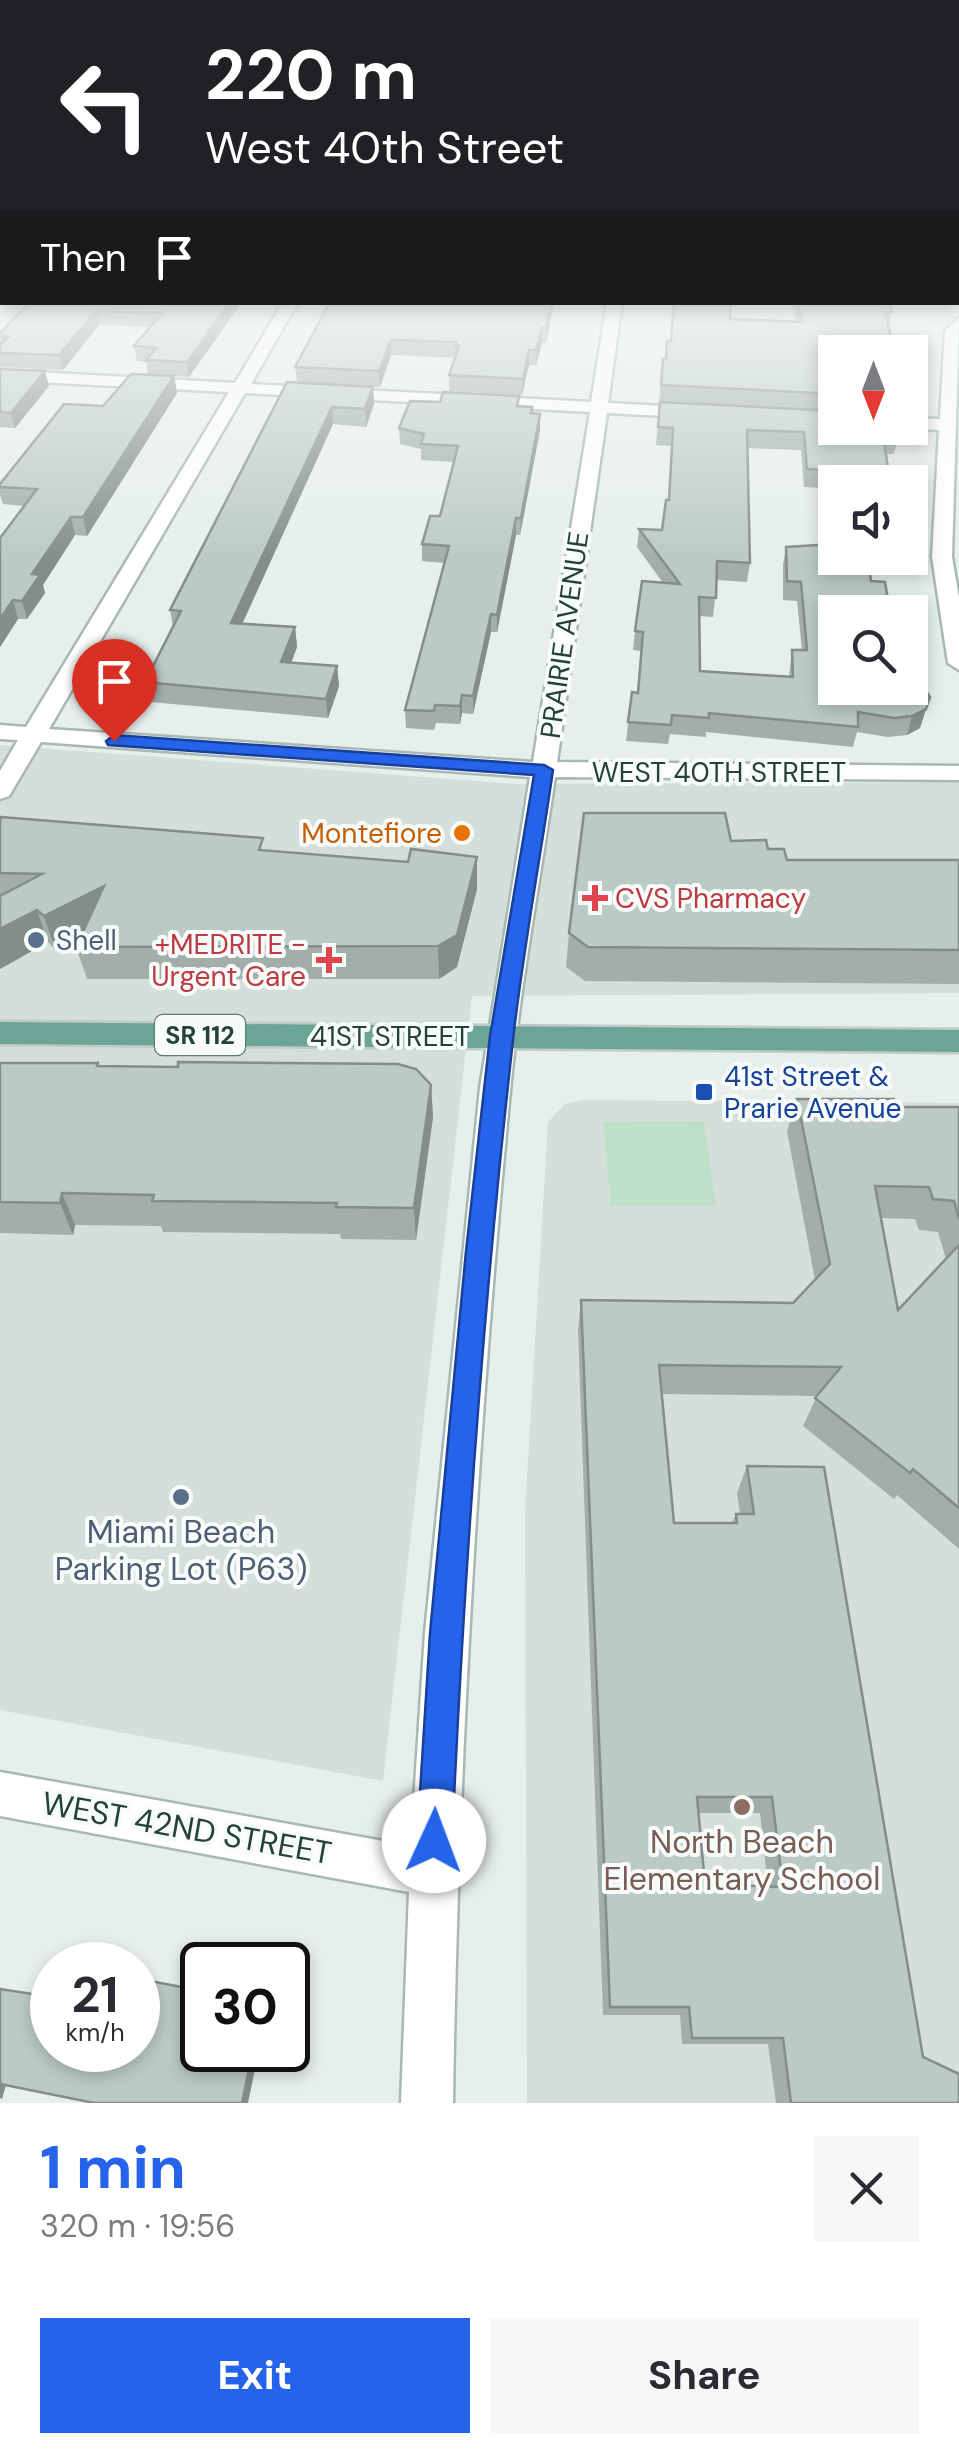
<!DOCTYPE html>
<html lang="en">
<head>
<meta charset="utf-8">
<style>
  :root { --surface:#fff; --page:#f7f7f7; --text:#2b2b33; --muted:#7c7c81; --accent:#2563eb }
  body { margin:0; font-family:"DM Sans",sans-serif; background:var(--page); color:var(--text); height:100vh; display:flex; flex-direction:column; font-size:38px; white-space:nowrap }
  * { box-sizing:border-box; margin:0 }
  p { font-size:32px; color:var(--muted) }
  .icon { flex:none; width:55px; height:55px; fill:none; stroke:currentColor; stroke-width:2; stroke-linecap:round; stroke-linejoin:round }
  .map { position:relative; height:2103px; overflow:hidden }
  .details { display:flex; flex-direction:column; background:var(--surface); flex:1 }
  .details>* { flex:none }
  .top-card { position:absolute; left:0px; top:0px; width:960px; height:305px; box-shadow:0 5px 15px #0003; background:#202124; color:#fff; overflow:hidden }
  .needle { width:65px; rotate:180deg }
  .tools { position:absolute; left:818px; top:335px; display:grid; gap:20px }
  .tools a { display:grid; place-items:center; width:110px; height:110px; border-radius:0px; background:var(--surface); box-shadow:0 5px 15px #0003; font-size:50px }
  .speed { position:absolute; left:30px; top:1942px; display:flex; gap:20px; font-size:50px; font-weight:700; text-align:center }
  .speed>* { display:grid; place-content:center; width:130px; height:130px; border-radius:50%; background:var(--surface); box-shadow:0 5px 15px #0003; line-height:1 }
  .speed small { font-size:25px; font-weight:400 }
  .speed .limit { border:5px solid #111; border-radius:15px; background:#fff; color:#111 }
  .pin { position:absolute; display:grid; place-items:center; width:85px; height:85px; color:#fff; margin:-102px -42px; border-radius:50% 50% 50% 0; rotate:-45deg; box-shadow:0 0 10px #0007 }
  .pin .icon { rotate:45deg }
  .me { position:absolute; width:110px; margin:-55px; rotate:2deg; stroke-linejoin:round; filter:drop-shadow(0 0 8px #0008) }
  .turn { display:flex; align-items:center; gap:35px; height:210px; padding:0 40px; font-size:45px }
  .turn .icon { width:130px; height:130px; stroke-width:2.5 }
  .turn b { display:block; font-size:70px; line-height:85px }
  .then { display:flex; align-items:center; height:95px; padding:0 40px; background:#0003; gap:20px; font-size:38px }
  .round { display:grid; place-items:center; flex:none; width:105px; height:105px; border-radius:0px; background:var(--page) }
  .headline { display:flex; align-items:center; justify-content:space-between; height:170px; padding:0 40px }
  h1 { font-size:60px; font-weight:700; line-height:75px; color:var(--accent) }
  .cta { display:flex; gap:20px; margin-top:auto; padding:20px 40px }
  .cta a { flex:1; height:115px; border-radius:0px; background:var(--accent); color:#fff; font-size:40px; font-weight:700; line-height:115px; text-align:center }
  .cta a+a { background:var(--page); color:var(--text) }
  .map>svg:first-child { display:block }
</style>
</head>
<body>
<div class="map">
<svg width="959" height="2103" viewBox="0 0 959 2103">
  <rect width="100%" height="100%" fill="#e6efeb"/>
  <g fill="#d4dfda">
    <path d="M0,745L516,784L959,782V993L472,996L383,1781L0,1710Z"/>
    <path d="M583,1100L959,1103V2103H527L525,1511L548,1122L565,1104Z"/>
  </g>
  <path fill="#bfe0c8" d="M704,1121L716,1206H611L603,1122Z"/>
  <g fill="none" stroke-linecap="round" stroke-linejoin="round">
    <defs>
      <g id="minor">
        <path d="M283,302H298L251,384L591,402L607,302H622L608,403L701,408L710,413L701,418L607,413L557,762L959,766V780L555,777C540,881 520,986 510,1091C478,1428 458,1765 453,2103H401L409,1892L0,1816V1772L411,1846L425,1633L480,1088L530,777L41,742L9,796L0,799V771L18,740L0,739V725L26,727L229,392L0,380V370L235,383ZM245,393L590,412L533,762L49,729Z"/>
        <path d="M959,318L952,557L959,598V670L948,663L932,557L939,430L907,428L910,418L940,419L945,331Z"/>
      </g>
      <path id="primary" d="M0,1022L959,1030V1052L0,1044Z"/>
    </defs>
    <use href="#minor" stroke="#a8b8b2" stroke-width="5"/>
    <use href="#primary" stroke="#c2cac8" stroke-width="5"/>
    <use href="#minor" fill="#fff" fill-rule="evenodd"/>
    <use href="#primary" fill="#6aa596" fill-rule="evenodd"/>
  </g>
  <g fill="#a1aea9" fill-rule="evenodd">
    <path d="M30,302H242L189,377L148,374L146,362L137,361L134,346L150,327L99,325L63,370L0,367V333Z"/>
    <path d="M330,302H554L546,343H542L536,365H529L522,395L449,391V375L455,358L391,355L380,387H373L374,404L366,427L333,424L242,624L295,627L297,647L291,663L337,666L339,686L328,718L150,702L145,682L173,627L170,610L297,382L295,367Z"/>
    <path d="M791,302H889L892,312L889,326L835,352V411L659,402L663,359H666L670,341L730,319L796,322Z"/>
    <path d="M0,369L49,386L15,428L0,427Z"/>
    <path d="M174,376L177,393L87,536L75,535L43,585L45,593L27,619H18L0,647L24,506L3,504L0,495V484L103,406Z"/>
    <path d="M519,396V406L532,407V413L540,414V430L520,535H516L497,632H491L473,714L462,713L460,724L436,723L434,730L406,728L405,710L444,563L422,561V544L440,516L454,462L421,460V449L400,444L399,428L440,402Z"/>
    <path d="M660,402L898,437L894,454H886L889,474L887,482H835V612L910,688L920,728L907,735L888,737L857,732L853,747L706,732V737L670,734L668,744L626,741L632,692H637L641,651L633,650L635,631L663,583L637,547L639,529L662,530L668,500L672,446L656,445ZM747,448L801,450L804,487L823,488L827,545L786,547L783,565V600L797,601L802,650H792L789,676L700,671L699,616L713,617L717,580L747,582L750,563Z"/>
    <path d="M0,820L265,850L408,862L477,857V889L457,967L439,979H87L76,947L82,935L55,949L48,942L0,969Z"/>
    <path d="M731,841L768,849L787,860H959V984L585,981L566,967L569,933Z"/>
    <path d="M0,1063L99,1066L431,1085L433,1117L416,1240L341,1239L340,1234L163,1232L161,1226L75,1225L73,1235L0,1233Z"/>
    <path d="M797,1099L896,1107H959V1549L897,1495L894,1499L803,1426L817,1396L662,1394L674,1523H732L736,1514H740L737,1493L747,1466L923,2057L959,2103H776L768,2044H682L680,2015H603L578,1330L581,1300L793,1303L815,1280L787,1131ZM881,1218L915,1219L919,1230L938,1232L946,1259L898,1310ZM699,1813H760L768,1887L705,1884Z"/>
  </g>
  <g fill="#838d89">
    <path d="M230,302H242L189,377L187,362Z"/>
    <path d="M552,302H554L546,343V328Z"/>
    <path d="M96,311L99,325L63,370L59,355Z"/>
    <path d="M542,328V343L536,365V350Z"/>
    <path d="M391,340V355L380,387L379,371Z"/>
    <path d="M529,350V365L522,395L523,379Z"/>
    <path d="M45,371L49,386L15,428L11,413Z"/>
    <path d="M174,376L177,393L87,536L83,517Z"/>
    <path d="M373,387L374,404L366,427L365,409Z"/>
    <path d="M332,407L333,424L234,642L231,623Z"/>
    <path d="M540,414V430L520,535L521,518Z"/>
    <path d="M71,517L75,535L43,585L45,593L27,619L22,601L32,574Z"/>
    <path d="M516,518V535L497,632V615Z"/>
    <path d="M13,600L18,619L0,647V619Z"/>
    <path d="M491,614V632L473,714V696Z"/>
    <path d="M295,627L297,647L284,682L281,662Z"/>
    <path d="M337,666L339,686L328,718L326,699Z"/>
    <path d="M462,695V713L460,724V706Z"/>
    <path d="M930,697L920,728L907,735L912,716Z"/>
    <path d="M477,857V889L457,967L439,979L438,946Z"/>
    <path d="M104,886L114,919L55,949L44,916Z"/>
    <path d="M37,910L48,942L0,969V929Z"/>
    <path d="M431,1085L433,1117L416,1240L414,1208Z"/>
    <path d="M62,1193L75,1225L73,1235L60,1203Z"/>
    <path d="M253,2050H259L248,2103H242Z"/>
    <path d="M0,2084L6,2085L2,2099L0,2098Z"/>
  </g>
  <g fill="#bbcac4" stroke="#838d89" stroke-width="2.5" fill-rule="evenodd">
    <path d="M30,302H230L187,362L146,360L156,348L134,346L162,313L96,311L59,355L0,353V345L8,337L0,336V333Z"/>
    <path d="M330,302H552L546,328H542L536,350H529L523,379L449,375L459,346H455L456,342L391,340L379,371L295,367Z"/>
    <path d="M674,302H730V319L802,322L797,302H889L892,312H885L895,352H835V394L661,385L663,359H666L667,341H671Z"/>
    <path d="M0,369L45,371L11,413L0,412Z"/>
    <path d="M131,374L174,376L83,517H71L32,574L40,575L22,601L13,600L0,619V538L37,489L0,487V484L64,404L103,406Z"/>
    <path d="M287,382L373,387L365,409L332,407L231,623L295,627L281,662L337,666L326,699L145,682L181,611L170,610Z"/>
    <path d="M443,392L519,396L517,406L532,407L531,413L540,414L521,518H516L497,615L491,614L473,696L462,695L460,706L435,705L434,711L405,710L449,546L422,544L430,516H440L458,446L421,444L424,434L399,428L410,401L440,402Z"/>
    <path d="M660,402L835,411V428H896L898,437L883,436L889,474L873,473L875,482H835V558H868L871,581L885,582L890,612H835V688H910V677L920,682L930,697L926,709L912,716L894,718L858,712V727L709,713V718L672,715L671,725L628,722L632,692L638,693L643,632L635,631L642,581L680,584L639,529L662,530L666,500H669L673,428L658,427ZM747,430L804,432L807,469L826,470L833,544L786,547L787,581L801,582L807,650H792L793,677L700,671L699,597L716,598L717,561L750,563Z"/>
    <path d="M584,813H725L731,841L766,840L768,849H784L787,860H959V950L588,947L569,933Z"/>
    <path d="M1,817L263,838L259,850L408,862L411,849L477,857L457,935L438,946L76,947L104,886L44,916L37,910L0,929V896L42,874L0,873V820Z"/>
    <path d="M178,1062L398,1064L416,1069L431,1085L414,1208L336,1207L337,1203L152,1201L154,1195L62,1193L60,1203L0,1202V1063H98L97,1066L178,1067Z"/>
    <path d="M797,1099H894L896,1107H959V1219L954,1201L933,1199L929,1187L875,1186L898,1310L959,1245V1508L913,1469L910,1473L815,1398L841,1367L659,1365L674,1523H737L736,1514H754L747,1466L824,1467L923,2057L959,2074V2103H791L783,2038H692L689,2007H610L581,1300L793,1303L830,1264ZM697,1797H772L783,1887L705,1884Z"/>
    <path d="M140,1979L202,1991V2050H253L242,2103H94L0,2084V1989L52,1997V2050H138V1990Z"/>
  </g>
  <linearGradient id="sky" x2="0" y2="1"><stop stop-color="#84bce0"/><stop offset="0.48" stop-color="#f4f8f6"/><stop offset="1" stop-color="#f4f8f6" stop-opacity="0"/></linearGradient>
  <rect width="959" height="562" fill="url(#sky)"/>
  <path fill="#2563eb" stroke="#184099" stroke-width="2.5" d="M114,735L544,765L553,770C540,860 523,950 513,1040C483,1306 464,1574 452,1841L447,1853L434,1858L422,1853L417,1841L430,1633L466,1251L490,1036L534,775L108,745L106,741Z"/>
  <circle fill="#e8710a" stroke="#f7fbf9" stroke-width="4" cx="462" cy="833" r="10"/>
  <g fill="#e0444e" stroke="#f7fbf9" stroke-width="4">
    <path d="M590 883h10v10h10v10h-10v10h-10v-10h-10v-10h10z"/>
    <path d="M324 945h10v10h10v10h-10v10h-10v-10h-10v-10h10z"/>
  </g>
  <g fill="#5c6f8a" stroke="#f7fbf9" stroke-width="4">
    <circle cx="36" cy="940" r="10"/>
    <circle cx="181" cy="1497" r="10"/>
  </g>
  <rect fill="#1a4fb4" stroke="#f7fbf9" stroke-width="4" x="694" y="1082" width="20" height="20" rx="5"/>
  <circle fill="#8d6e63" stroke="#f7fbf9" stroke-width="4" cx="742" cy="1807" r="10"/>
  <g text-anchor="middle" stroke-width="8" stroke-linejoin="round" paint-order="stroke">
    <rect fill="#f7fbf9" stroke="#637a73" stroke-width="2.5" x="155" y="1015" width="90" height="40" rx="8"/>
    <g font-size="25" font-weight="bold" fill="#24423a">
      <text x="200" y="1044">SR 112</text>
    </g>
    <g font-size="28" fill="#24423a" stroke="#f7fbf9">
      <text transform="translate(564 635) rotate(-82)" y="10">PRAIRIE AVENUE</text>
      <text x="719" y="782">WEST 40TH STREET</text>
      <text x="390" y="1046">41ST STREET</text>
    </g>
    <g font-size="28" fill="#c56008" stroke="#f7fbf9" text-anchor="end">
      <text x="442" y="843">Montefiore</text>
    </g>
    <g font-size="28" fill="#be3a42" stroke="#f7fbf9" text-anchor="start">
      <text x="615" y="908">CVS Pharmacy</text>
      <text x="306" y="954" text-anchor="end">+MEDRITE -<tspan x="306" dy="32">Urgent Care</tspan></text>
    </g>
    <g font-size="28" fill="#4e5e75" stroke="#f7fbf9" text-anchor="start">
      <text x="56" y="950">Shell</text>
    </g>
    <g font-size="28" fill="#164399" stroke="#f7fbf9" text-anchor="start">
      <text x="724" y="1086">41st Street &amp;<tspan x="724" dy="32">Prarie Avenue</tspan></text>
    </g>
    <g font-size="32" fill="#4e5e75" stroke="#f7fbf9">
      <text x="181" y="1543">Miami Beach<tspan x="181" dy="37">Parking Lot (P63)</tspan></text>
    </g>
    <g font-size="32" fill="#24423a" stroke="#f7fbf9">
      <text transform="translate(187 1828) rotate(10)" y="11">WEST 42ND STREET</text>
    </g>
    <g font-size="32" fill="#785e54" stroke="#f7fbf9">
      <text x="742" y="1853">North Beach<tspan x="742" dy="37">Elementary School</tspan></text>
    </g>
  </g>
</svg>
<div class="tools">
<a><svg class="needle" viewBox="-14 -14 28 28"><path d="M0-13l5 13h-10z" fill="#e53935"/><path d="M0 13l5-13h-10z" fill="#7c7c81"/></svg></a>
<a><svg class="icon" aria-label="sound" viewBox="0 0 24 24"><path d="M4 9h4l5-4v14l-5-4H4zM17 9q2 3 0 6"/></svg></a>
<a><svg class="icon" aria-label="search" viewBox="0 0 24 24"><circle cx="10" cy="10" r="6"/><path d="M15 15l6 6"/></svg></a>
</div>
<div class="speed"><div>21<small>km/h</small></div><div class="limit">30</div></div>
<div class="pin" style="left:114px;top:741px;background:#d93025"><svg class="icon" aria-label="arrive" viewBox="0 0 24 24"><path d="M6 21V4h12l-3 4 3 4H6"/></svg></div>
<svg class="me" style="left:434px;top:1841px" viewBox="-20 -20 40 40"><circle r="19" fill="#fff"/><path d="M0-13L10 11 0 6-10 11z" fill="#2563eb"/></svg>
<div class="top-card">
<div class="turn"><svg class="icon" aria-label="left" viewBox="0 0 24 24"><path d="M17 20v-9H6M10 6l-5 5 5 5"/></svg><div><b>220 m</b>West 40th Street</div></div>
<div class="then">Then<svg class="icon" aria-label="arrive" viewBox="0 0 24 24"><path d="M6 21V4h12l-3 4 3 4H6"/></svg></div>
</div>
</div>
<section class="details">
<div class="headline"><div><h1>1 min</h1><p>320 m · 19:56</p></div><a class="round"><svg class="icon" aria-label="close" viewBox="0 0 24 24"><path d="M6 6l12 12M18 6L6 18"/></svg></a></div>
<div class="cta"><a>Exit</a><a>Share</a></div>
</section>
</body>
</html>
